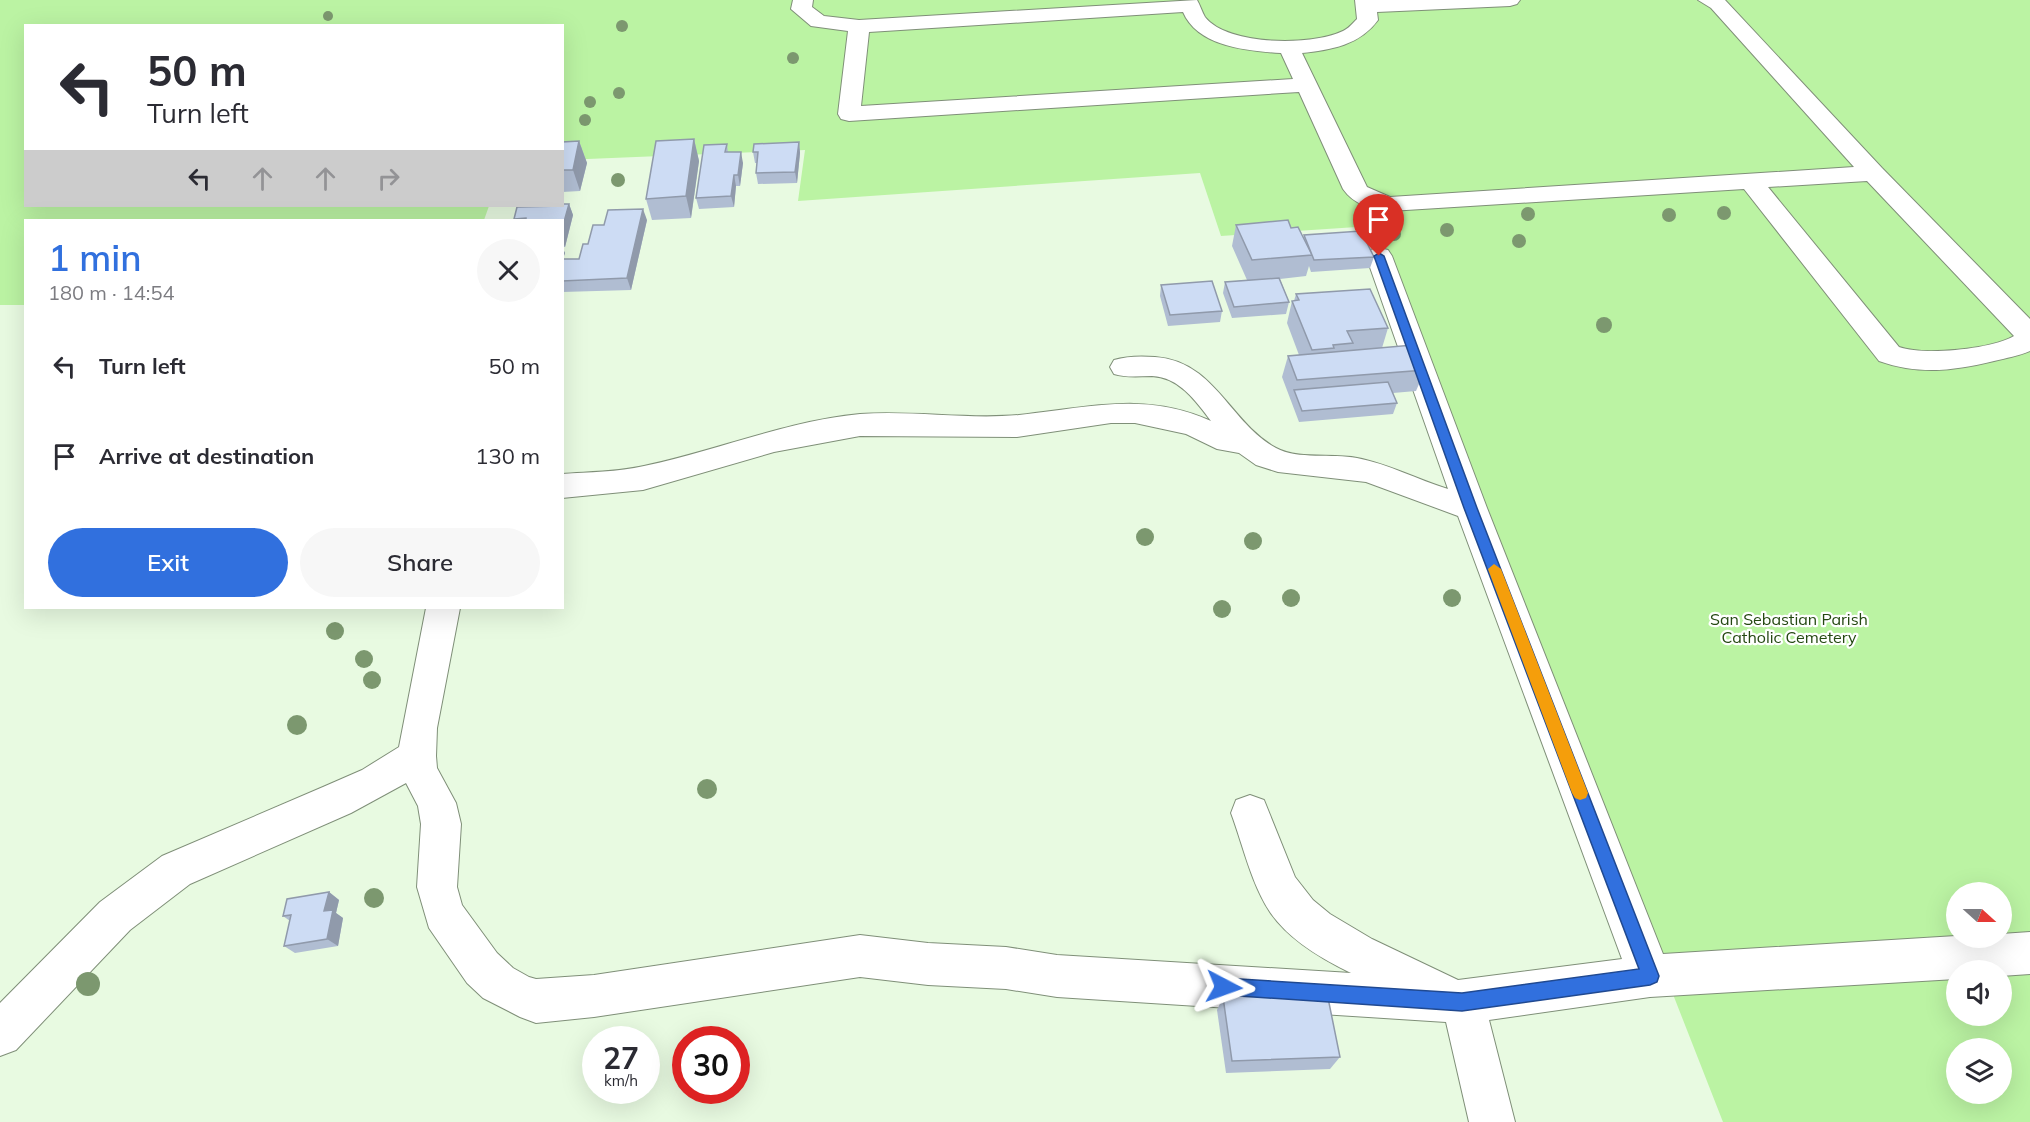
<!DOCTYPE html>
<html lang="en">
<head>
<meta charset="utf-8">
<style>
  :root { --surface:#fff; --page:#f7f7f7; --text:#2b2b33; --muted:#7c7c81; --accent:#3170de }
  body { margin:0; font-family:Mulish,sans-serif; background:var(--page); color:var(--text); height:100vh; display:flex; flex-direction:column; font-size:22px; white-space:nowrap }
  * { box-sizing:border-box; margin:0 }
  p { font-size:20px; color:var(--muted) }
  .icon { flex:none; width:33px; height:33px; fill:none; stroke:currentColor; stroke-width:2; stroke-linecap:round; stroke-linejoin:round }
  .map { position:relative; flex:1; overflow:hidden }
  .panel { position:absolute; left:24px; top:219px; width:540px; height:390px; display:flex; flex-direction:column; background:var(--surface); border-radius:0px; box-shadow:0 6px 24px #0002 }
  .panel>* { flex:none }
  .guide { position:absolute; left:24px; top:24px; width:540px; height:183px; border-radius:0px; box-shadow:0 6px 24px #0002; background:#fff; color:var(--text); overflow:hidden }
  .needle { width:39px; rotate:111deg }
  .buttons { position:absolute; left:1946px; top:882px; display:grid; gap:12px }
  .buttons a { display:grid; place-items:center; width:66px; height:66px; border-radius:50%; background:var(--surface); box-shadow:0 6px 24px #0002; font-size:30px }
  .speed { position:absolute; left:582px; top:1026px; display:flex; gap:12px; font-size:30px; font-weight:700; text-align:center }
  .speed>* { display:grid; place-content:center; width:78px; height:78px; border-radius:50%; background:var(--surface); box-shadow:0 6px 24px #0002; line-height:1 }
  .speed small { font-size:15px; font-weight:400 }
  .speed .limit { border:9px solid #d22; background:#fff; color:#111 }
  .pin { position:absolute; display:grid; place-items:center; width:51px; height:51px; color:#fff; margin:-62px -26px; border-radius:50% 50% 50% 0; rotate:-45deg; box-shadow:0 0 6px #0007 }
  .pin .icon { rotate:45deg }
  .me { position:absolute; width:66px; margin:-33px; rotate:94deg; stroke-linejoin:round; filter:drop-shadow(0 0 4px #0008) }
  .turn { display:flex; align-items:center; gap:21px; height:126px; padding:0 24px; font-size:27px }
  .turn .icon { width:78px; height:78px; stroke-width:2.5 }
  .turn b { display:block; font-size:42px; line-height:51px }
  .lanes { display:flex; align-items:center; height:57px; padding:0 24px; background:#0003; justify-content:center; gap:30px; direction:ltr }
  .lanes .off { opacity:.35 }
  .round { display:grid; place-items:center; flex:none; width:63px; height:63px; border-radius:32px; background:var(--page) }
  .head { display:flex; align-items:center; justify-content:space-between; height:102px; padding:0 24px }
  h1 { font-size:36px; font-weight:600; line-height:45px; color:var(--accent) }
  .cta { display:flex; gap:12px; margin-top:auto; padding:12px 24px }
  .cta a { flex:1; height:69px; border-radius:36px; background:var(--accent); color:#fff; font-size:24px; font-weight:600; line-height:69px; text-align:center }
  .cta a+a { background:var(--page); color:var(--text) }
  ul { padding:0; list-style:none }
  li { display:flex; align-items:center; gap:18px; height:90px; padding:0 24px }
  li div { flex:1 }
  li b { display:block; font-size:22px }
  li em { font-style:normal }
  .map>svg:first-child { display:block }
</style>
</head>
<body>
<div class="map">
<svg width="2030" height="1122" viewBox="0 0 2030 1122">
  <rect width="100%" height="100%" fill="#e8fae1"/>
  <path fill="#bbf3a3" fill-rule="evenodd" d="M0,0H2030V1122H1723L1372,226L1221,236L1200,173L798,201L805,150L563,160L562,26H26V206H489L484,220H26L25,305H0ZM1956,892H2001V938H1956ZM1956,970H2001V1016H1956ZM1956,1048H2001V1094H1956Z"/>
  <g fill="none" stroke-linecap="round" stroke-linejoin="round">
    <defs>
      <g id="minor">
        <path d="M793,0H813L812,7L824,16L859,20L1197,0C1200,5 1202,12 1205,17C1228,46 1312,46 1343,31C1348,29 1353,23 1357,19L1355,0H1520L1517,4L1510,6L1377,12L1378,20C1360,45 1331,50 1302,53L1367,187L1390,197L1854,167L1711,8L1698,0H1725L1882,168L2030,319V351C2019,356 2006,358 1994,361C1953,371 1919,375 1879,361L1744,189L1390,211C1372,209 1354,205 1343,189L1299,92L849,121L841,119L838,114L848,31L811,26L791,9ZM1183,12C1198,47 1248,51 1281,53L1293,79L861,106L869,32ZM1867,181L2014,336C1991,349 1925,356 1899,347L1768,187Z"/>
        <path d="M1379,248L1388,250L1392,256L1487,508L1663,954L1956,936L2001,938V934L2030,932V974L2001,976V970H1956V979L1650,997L1489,1020L1515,1122H1469L1446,1022L1057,997L1006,989L928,985L860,977L594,1017L536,1023L520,1017L483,998L467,983L429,928L417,887L421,824L418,806L406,783L351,813L190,884L130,930L16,1050L0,1056V1003L100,902L162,856L323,787L362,770L399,747L426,608H460L437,728L436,756L437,768L456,803L461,824L457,887L462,905L497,953L513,968L529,977L536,979L594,975L860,935L928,943L1006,947L1057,955L1351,973C1322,959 1289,940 1270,912C1251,883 1243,845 1231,813L1236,800L1250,795L1264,800L1295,877L1313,900L1330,914L1372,939L1458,980L1622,959L1458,516L1366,482L1278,472L1256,465L1239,453L1217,449L1186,434L1135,423H1111L1017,437L860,436L774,452L643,490L562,498V474C589,472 618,472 644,466C716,451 786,421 860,414C913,410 967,420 1019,415C1087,408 1145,391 1211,421C1196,401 1179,377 1152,376C1139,376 1127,378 1114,374L1110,367L1114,360C1127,356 1141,356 1155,357C1215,361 1229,422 1276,448C1298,460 1332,453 1357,458C1389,464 1418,480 1448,489L1366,256L1370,250Z"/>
      </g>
    </defs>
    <use href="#minor" stroke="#7f8f78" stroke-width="2"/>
    <use href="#minor" fill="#fff" fill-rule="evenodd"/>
  </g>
  <g fill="#7c986f">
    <circle cx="328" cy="16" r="5"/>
    <circle cx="622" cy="26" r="6"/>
    <circle cx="793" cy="58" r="6"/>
    <circle cx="619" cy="93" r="6"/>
    <circle cx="590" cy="102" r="6"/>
    <circle cx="585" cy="120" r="6"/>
    <circle cx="618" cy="180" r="7"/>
    <circle cx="1724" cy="213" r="7"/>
    <circle cx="1528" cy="214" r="7"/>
    <circle cx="1669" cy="215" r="7"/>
    <circle cx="1447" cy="230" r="7"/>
    <circle cx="1394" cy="234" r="7"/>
    <circle cx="1519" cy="241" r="7"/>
    <circle cx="1604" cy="325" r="8"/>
    <circle cx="1145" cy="537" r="9"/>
    <circle cx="1253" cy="541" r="9"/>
    <circle cx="1291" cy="598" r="9"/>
    <circle cx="1452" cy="598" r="9"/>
    <circle cx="1222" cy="609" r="9"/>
    <circle cx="335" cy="631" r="9"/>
    <circle cx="364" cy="659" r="9"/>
    <circle cx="372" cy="680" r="9"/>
    <circle cx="297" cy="725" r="10"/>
    <circle cx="707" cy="789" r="10"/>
    <circle cx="374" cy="898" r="10"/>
    <circle cx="88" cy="984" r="12"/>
  </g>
  <g fill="#b0bdd2">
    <path d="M694,139L699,161L691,218L652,220L646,199Z"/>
    <path d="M579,141L587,163L580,191L562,192V142Z"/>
    <path d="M799,142L800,153L797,183L758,184L756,173L757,163H755L753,152Z"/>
    <path d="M727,144L728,152L743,163L740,186H736L734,207L699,209L696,198Z"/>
    <path d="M569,204L573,215L565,247H562V220H515L514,219Z"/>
    <path d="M647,220L631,290L562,292V247L565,253L563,259H579L588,244L604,225Z"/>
    <path d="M1236,225L1291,228L1303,238L1304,235L1374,257L1370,268L1311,272L1309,266L1306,276L1280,279L1289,302L1286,314L1232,318L1223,293L1225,282L1247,280L1232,246Z"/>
    <path d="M1161,285L1222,311L1220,322L1168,326L1160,296Z"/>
    <path d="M1296,294L1388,328L1382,348L1425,370L1416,391L1393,393L1397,403L1393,414L1299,422L1282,377L1288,356L1299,355L1287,323L1292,301H1294Z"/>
    <path d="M329,892L339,900L336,913L343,918L338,946L295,953L284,946L290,921L283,916Z"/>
    <path d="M1223,997L1340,1057L1330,1069L1226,1073L1217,1010Z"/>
  </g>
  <g fill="#909aab">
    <path d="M694,139L699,161L691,218L686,196Z"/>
    <path d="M579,141L587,163L580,191L573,170Z"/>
    <path d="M799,142L800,153L797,183L795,172Z"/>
    <path d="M741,152L743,163L740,186L738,175Z"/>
    <path d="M734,175L736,186L734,207L731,196Z"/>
    <path d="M569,204L573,215L565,247L562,241V229Z"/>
    <path d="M643,209L647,220L631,290L627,278Z"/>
    <path d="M562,247L565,253L562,261Z"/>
    <path d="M329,892L339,900L336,913L343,918L338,946L327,939L324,911Z"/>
  </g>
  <g fill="#cddcf4" stroke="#909aab" stroke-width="1.5">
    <path d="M694,139L686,196L646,199L656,141Z"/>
    <path d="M579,141L573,170H562V142Z"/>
    <path d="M799,142L795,172L756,173L758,152H753L754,144Z"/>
    <path d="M727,144L725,152H741L738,175H734L731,196L696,198L704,145Z"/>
    <path d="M562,204H569L562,229V220H526V218L514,219L517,207L562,206Z"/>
    <path d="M643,209L627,278L562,281V259H579L583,244H588L593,225H604L608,210Z"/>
    <path d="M1288,220L1291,228L1298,227L1312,255L1252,260L1236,225Z"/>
    <path d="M1361,231L1374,257L1314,260L1304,235Z"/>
    <path d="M1279,278L1289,302L1234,307L1225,282Z"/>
    <path d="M1212,281L1222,311L1170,315L1161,285Z"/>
    <path d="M1370,289L1388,328L1347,331L1353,343L1333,345L1334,348L1312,350L1292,301L1299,300L1296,294Z"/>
    <path d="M1413,345L1425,370L1297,380L1288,356Z"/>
    <path d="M1388,382L1397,403L1302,411L1294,390Z"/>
    <path d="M329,892L324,911L333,910L327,939L284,946L291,915L283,916L287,899Z"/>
    <path d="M1327,993L1340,1057L1232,1061L1223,997Z"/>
  </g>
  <path fill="#3170de" stroke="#204990" stroke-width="1.5" d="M1379,253L1384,256L1477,508L1659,976L1657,982L1650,985L1462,1011L1224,995L1218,993L1215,987L1218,980L1224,978L1462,993L1639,969L1464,508L1374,256Z"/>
  <path fill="#f59e0b" d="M1494,564L1501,569L1588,793L1586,798L1580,800L1575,798L1572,793L1488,569Z"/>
  <g text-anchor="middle" stroke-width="4.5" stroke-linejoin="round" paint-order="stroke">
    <g font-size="16" fill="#244811" stroke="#fff">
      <text x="1789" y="625">San Sebastian Parish<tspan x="1789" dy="18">Catholic Cemetery</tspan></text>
    </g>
  </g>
</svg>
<div class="buttons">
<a><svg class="needle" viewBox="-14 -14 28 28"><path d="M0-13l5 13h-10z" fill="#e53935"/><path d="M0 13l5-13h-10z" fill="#7c7c81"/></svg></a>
<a><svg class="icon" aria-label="sound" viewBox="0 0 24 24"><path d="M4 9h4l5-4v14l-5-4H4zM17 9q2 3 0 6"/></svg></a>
<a><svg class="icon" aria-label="layers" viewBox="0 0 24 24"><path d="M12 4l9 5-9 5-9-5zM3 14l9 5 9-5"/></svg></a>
</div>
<div class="speed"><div>27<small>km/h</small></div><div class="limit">30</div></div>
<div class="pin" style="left:1379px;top:256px;background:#d93025"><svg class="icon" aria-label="arrive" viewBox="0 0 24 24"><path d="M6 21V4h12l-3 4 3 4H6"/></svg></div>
<svg class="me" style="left:1224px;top:987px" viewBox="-20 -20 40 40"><path d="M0-17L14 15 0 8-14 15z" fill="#3170de" stroke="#fff" stroke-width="4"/></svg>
<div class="guide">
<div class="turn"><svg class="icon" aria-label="left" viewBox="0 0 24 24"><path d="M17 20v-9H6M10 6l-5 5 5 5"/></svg><div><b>50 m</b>Turn left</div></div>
<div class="lanes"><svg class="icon" aria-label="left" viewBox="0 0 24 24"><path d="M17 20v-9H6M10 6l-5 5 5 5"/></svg><svg class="icon off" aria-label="ahead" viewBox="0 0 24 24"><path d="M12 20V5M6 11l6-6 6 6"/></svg><svg class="icon off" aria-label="ahead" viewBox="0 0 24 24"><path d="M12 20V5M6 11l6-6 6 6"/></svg><svg class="icon off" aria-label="right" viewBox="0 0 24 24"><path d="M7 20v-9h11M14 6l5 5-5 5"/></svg></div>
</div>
<section class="panel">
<div class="head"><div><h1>1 min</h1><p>180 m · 14:54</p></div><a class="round"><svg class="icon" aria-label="close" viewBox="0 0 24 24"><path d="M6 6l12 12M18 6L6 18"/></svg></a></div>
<ul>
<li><svg class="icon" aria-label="left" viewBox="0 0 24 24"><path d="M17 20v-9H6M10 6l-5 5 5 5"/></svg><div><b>Turn left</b></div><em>50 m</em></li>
<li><svg class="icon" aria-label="arrive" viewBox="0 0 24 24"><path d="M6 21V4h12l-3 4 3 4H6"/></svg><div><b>Arrive at destination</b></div><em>130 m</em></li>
</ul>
<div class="cta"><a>Exit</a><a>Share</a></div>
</section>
</div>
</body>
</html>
